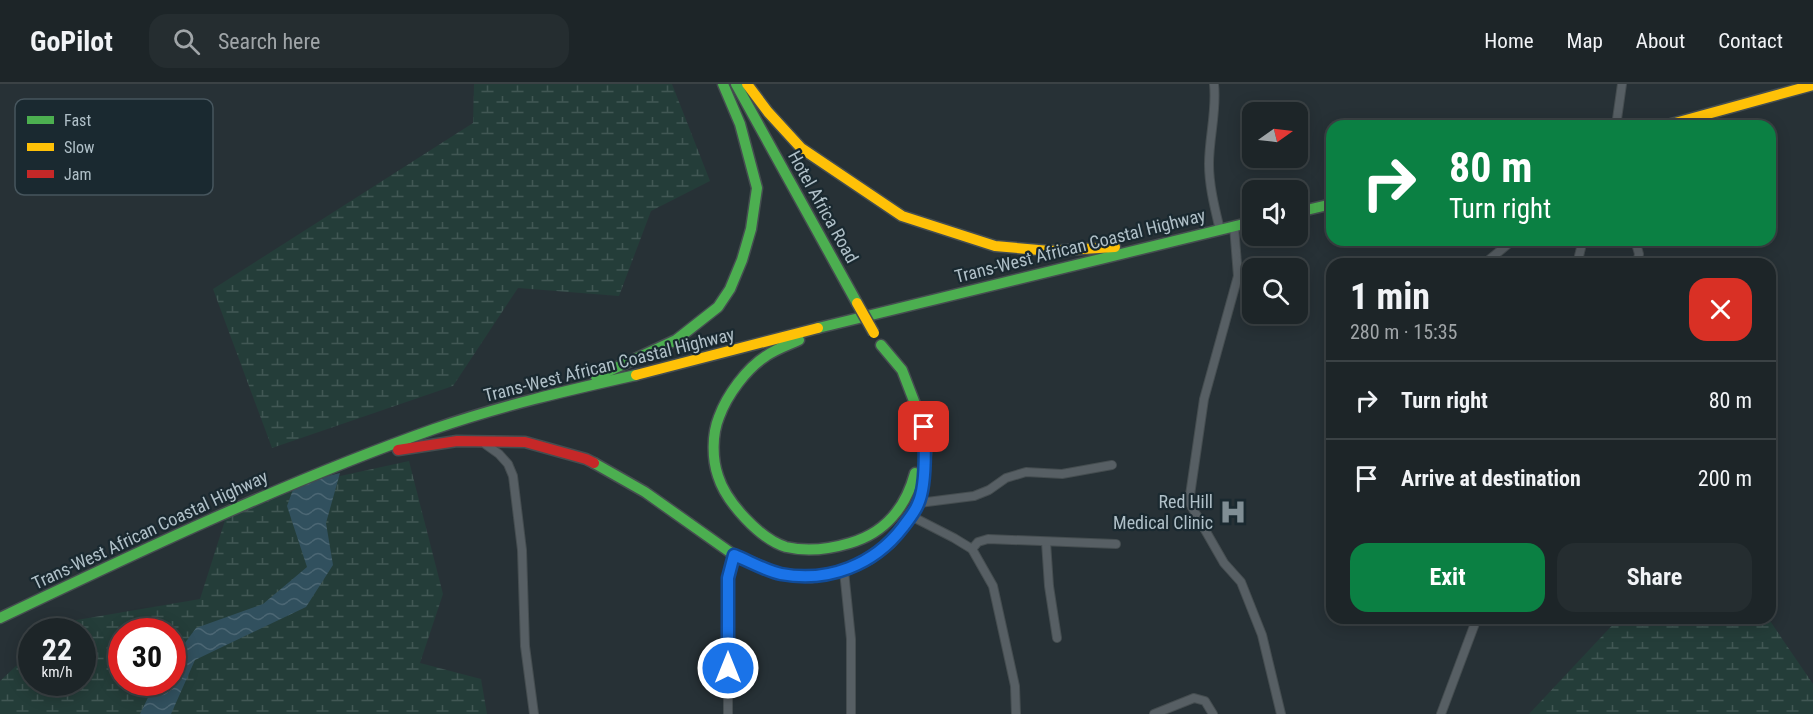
<!DOCTYPE html>
<html lang="en">
<head>
<meta charset="utf-8">
<style>
  :root { --surface:#1d2528; --page:#252d30; --text:#f1f3f6; --muted:#a0a5a8; --line:#3b4245; --accent:#0b8043 }
  body { margin:0; font-family:"Roboto Condensed",sans-serif; background:var(--page); color:var(--text); height:100vh; display:flex; flex-direction:column; font-size:22px; white-space:nowrap }
  * { box-sizing:border-box; margin:0 }
  p { font-size:20px; color:var(--muted) }
  .icon { flex:none; width:33px; height:33px; fill:none; stroke:currentColor; stroke-width:2; stroke-linecap:round; stroke-linejoin:round }
  .map { position:relative; flex:1; overflow:hidden }
  .panel { position:absolute; left:1326px; top:174px; width:450px; height:366px; display:flex; flex-direction:column; background:var(--surface); border-radius:18px; box-shadow:0 3px 15px #0003,0 0 0 2px var(--line) }
  .panel>* { flex:none }
  .hud { position:absolute; left:1326px; top:36px; width:450px; height:126px; border-radius:18px; box-shadow:0 3px 15px #0003,0 0 0 2px var(--line); background:#0b8043; color:#fff; overflow:hidden }
  .needle { width:39px; rotate:76deg }
  .buttons { position:absolute; left:1242px; top:18px; display:grid; gap:12px }
  .buttons a { display:grid; place-items:center; width:66px; height:66px; border-radius:12px; background:var(--surface); box-shadow:0 3px 15px #0003,0 0 0 2px var(--line); font-size:30px }
  .speed { position:absolute; left:18px; top:534px; display:flex; gap:12px; font-size:30px; font-weight:700; text-align:center }
  .speed>* { display:grid; place-content:center; width:78px; height:78px; border-radius:50%; background:var(--surface); box-shadow:0 3px 15px #0003,0 0 0 2px var(--line); line-height:1 }
  .speed small { font-size:15px; font-weight:400 }
  .speed .limit { border:9px solid #d22; background:#fff; color:#111 }
  .pin { position:absolute; display:grid; place-items:center; width:51px; height:51px; color:#fff; margin:-26px; border-radius:12px; box-shadow:0 3px 9px #0006 }
  .me { position:absolute; width:66px; margin:-33px; rotate:0deg; stroke-linejoin:round; filter:drop-shadow(0 0 4px #0008) }
  .turn { display:flex; align-items:center; gap:21px; height:126px; padding:0 24px; font-size:27px }
  .turn .icon { width:78px; height:78px; stroke-width:2.5 }
  .turn b { display:block; font-size:42px; line-height:51px }
  .round { display:grid; place-items:center; flex:none; width:63px; height:63px; border-radius:18px; background:var(--page) }
  .headline { display:flex; align-items:center; justify-content:space-between; height:102px; padding:0 24px }
  h1 { font-size:36px; font-weight:700; line-height:45px }
  .button { display:flex; gap:12px; margin-top:auto; padding:12px 24px }
  .button a { flex:1; height:69px; border-radius:18px; background:var(--accent); color:#fff; font-size:24px; font-weight:700; line-height:69px; text-align:center }
  .button a+a { background:var(--page); color:var(--text) }
  ul { padding:0; list-style:none }
  li { display:flex; align-items:center; gap:18px; height:78px; padding:0 24px; border-top:2px solid var(--line) }
  li div { flex:1 }
  li b { display:block; font-size:22px }
  li em { font-style:normal }
  header { display:flex; align-items:center; gap:36px; box-sizing:border-box; height:84px; padding:0 30px; background:var(--surface); border-bottom:2px solid var(--line) }
  header strong { font-size:28px }
  nav { display:flex; gap:33px; margin-inline-start:auto; font-size:21px }
  .search { width:420px; height:54px; background:var(--page); display:flex; align-items:center; gap:15px; box-sizing:border-box; padding:0 21px; border-radius:18px; color:var(--muted); font-size:22px }
  .map>svg:first-child { display:block }
</style>
</head>
<body>
<header>
<strong>GoPilot</strong>
<div class="search"><svg class="icon" aria-label="search" viewBox="0 0 24 24"><circle cx="10" cy="10" r="6"/><path d="M15 15l6 6"/></svg>Search here</div>
<nav><a>Home</a><a>Map</a><a>About</a><a>Contact</a></nav>
</header>
<div class="map">
<svg width="1813" height="630" viewBox="0 0 1813 630">
  <defs>
    <pattern id="wetland-marsh" width="20" height="14" patternUnits="userSpaceOnUse" patternTransform="scale(1.5)"><rect width="20" height="14" fill="#243d39"/><path d="M1 5h8M5 5V1M11 12h8M15 12V8" fill="none" stroke="#415754"/></pattern>
    <pattern id="water-waves" width="16" height="10" patternUnits="userSpaceOnUse" patternTransform="scale(1.5)"><rect width="16" height="10" fill="#31505e"/><path d="M0 5q4-4 8 0t8 0" fill="none" stroke="#4c6774"/></pattern>
  </defs>
  <rect width="100%" height="100%" fill="#273136"/>
  <g fill="url(#wetland-marsh)" fill-rule="evenodd">
    <path d="M474,0H672L710,97L651,127L619,212L518,204L453,302L272,364L213,205L473,39Z"/>
    <path d="M409,377L443,510L420,579L481,595L487,630H0V597L31,568L32,598H82V548L55,547L65,538L200,515L227,430L285,404ZM122,548H172V598H122Z"/>
    <path d="M1619,534H1768L1813,600V630H1529Z"/>
  </g>
  <path fill="url(#water-waves)" d="M340,389L326,439L333,481L306,523L195,576L171,630H140L155,599L172,598L173,575L196,544L263,520L307,483L287,422L295,400Z"/>
  <g fill="none" stroke-linecap="round" stroke-linejoin="round">
    <defs>
      <g id="street">
        <path d="M1214,0C1217,27 1209,53 1209,80C1209,102 1215,125 1220,146"/>
        <path d="M1616,42L1622,0"/>
        <path d="M1234,142L1238,192L1204,315L1189,418L1224,479L1241,498L1262,551L1281,630"/>
        <path d="M1635,156L1639,170L1637,180"/>
        <path d="M1484,180L1513,156"/>
        <path d="M1577,180L1583,156"/>
        <path d="M485,360L499,370L508,380L513,392L522,466L525,562L534,630"/>
        <path d="M919,419L974,412L989,406L1006,394L1026,388L1062,390L1112,381"/>
        <path d="M911,432L954,454L972,465L993,502L1015,602L1016,630"/>
        <path d="M1046,458L1049,502L1057,554"/>
        <path d="M972,465L978,458L988,455L1116,460"/>
        <path d="M844,487L851,555V630"/>
        <path d="M728,630V494L734,471"/>
        <path d="M1154,630L1194,614L1205,617L1213,630"/>
        <path d="M1441,630L1477,534"/>
      </g>
      <g id="fast">
        <path d="M736,0L857,219"/>
        <path d="M1298,128L1332,120"/>
        <path d="M818,244L1252,138"/>
        <path d="M799,256C788,261 776,265 766,272C746,285 727,311 719,333C712,350 712,375 718,392C726,418 760,455 786,463C807,468 830,465 850,459C885,449 906,423 915,389"/>
        <path d="M596,293L676,256L718,223L730,205L742,176L751,145L757,104L740,40L723,0"/>
        <path d="M594,379L645,408L734,471L779,490L811,493L844,487L869,475L890,459L919,419L926,369L924,343L902,286L881,261"/>
        <path d="M0,534C142,466 285,398 434,345C500,322 569,306 636,291"/>
      </g>
      <g id="slow">
        <path d="M747,0L768,28L801,64L902,132L995,162L1050,167L1115,163"/>
        <path d="M1664,42L1813,1"/>
        <path d="M636,291L818,244"/>
      </g>
      <path id="jam" d="M398,366L457,357L525,358L586,375L594,379"/>
    </defs>
    <use href="#street" stroke="#454d50" stroke-width="10"/>
    <use href="#fast" stroke="#454d50" stroke-width="13"/>
    <use href="#slow" stroke="#454d50" stroke-width="13"/>
    <use href="#jam" stroke="#454d50" stroke-width="13"/>
    <use href="#street" stroke="#575f64" stroke-width="8"/>
    <use href="#fast" stroke="#4caf50" stroke-width="10"/>
    <use href="#slow" stroke="#ffc107" stroke-width="10"/>
    <use href="#jam" stroke="#c62828" stroke-width="10"/>
    <defs>
      <path id="slow-bridge" d="M857,219L874,249"/>
    </defs>
    <use href="#slow-bridge" stroke="#454d50" stroke-width="13" stroke-linecap="butt"/>
    <use href="#slow-bridge" stroke="#ffc107" stroke-width="10"/>
  </g>
  <g fill="none" stroke-linecap="round" stroke-linejoin="round">
    <defs>
      <path id="route" d="M728,584V494L734,471C749,477 766,487 781,490C828,499 874,481 903,443C908,436 915,428 918,420C926,403 925,362 924,343"/>
    </defs>
    <use href="#route" stroke="#114b97" stroke-width="15"/>
    <use href="#route" stroke="#1a73e8" stroke-width="10"/>
  </g>
  <defs>
    <symbol id="hospital-bare" viewBox="-9 -9 18 18"><path d="M-5-5h3v3.5h4V-5h3V5h-3V1.5h-4V5h-3Z" fill="#808e95" stroke="#1a2930" stroke-width="2.5" paint-order="stroke"/></symbol>
  </defs>
  <g fill-rule="evenodd">
    <use href="#hospital-bare" x="1214" y="409" width="38" height="38"/>
  </g>
  <g text-anchor="middle" stroke-width="4.5" stroke-linejoin="round" paint-order="stroke">
    <g font-size="18" fill="#b0c0c8" stroke="#1a2930">
      <text transform="translate(823 123) rotate(61)" y="6">Hotel Africa Road</text>
      <text transform="translate(1080 162) rotate(-14)" y="6">Trans-West African Coastal Highway</text>
      <text transform="translate(609 281) rotate(-14)" y="6">Trans-West African Coastal Highway</text>
      <text transform="translate(150 446) rotate(-25)" y="6">Trans-West African Coastal Highway</text>
    </g>
    <g font-size="18" fill="#b0c0c8" stroke="#1a2930" text-anchor="end">
      <text x="1213" y="424">Red Hill<tspan x="1213" dy="21">Medical Clinic</tspan></text>
    </g>
  </g>
  <rect x="15" y="15" width="198" height="96" rx="9" fill="#1a2930" stroke="#47565e" stroke-width="1.5"/>
  <rect x="27" y="32" width="27" height="8" fill="#4caf50"/>
  <rect x="27" y="59" width="27" height="8" fill="#ffc107"/>
  <rect x="27" y="86" width="27" height="8" fill="#c62828"/>
  <g font-size="16" fill="#b0c0c8">
    <text x="64" y="42">Fast</text>
    <text x="64" y="69">Slow</text>
    <text x="64" y="96">Jam</text>
  </g>
</svg>
<div class="buttons">
<a><svg class="needle" viewBox="-14 -14 28 28"><path d="M0-13l5 13h-10z" fill="#e53935"/><path d="M0 13l5-13h-10z" fill="#a0a5a8"/></svg></a>
<a><svg class="icon" aria-label="sound" viewBox="0 0 24 24"><path d="M4 9h4l5-4v14l-5-4H4zM17 9q2 3 0 6"/></svg></a>
<a><svg class="icon" aria-label="search" viewBox="0 0 24 24"><circle cx="10" cy="10" r="6"/><path d="M15 15l6 6"/></svg></a>
</div>
<div class="speed"><div>22<small>km/h</small></div><div class="limit">30</div></div>
<div class="pin" style="left:924px;top:343px;background:#d93025"><svg class="icon" aria-label="arrive" viewBox="0 0 24 24"><path d="M6 21V4h12l-3 4 3 4H6"/></svg></div>
<svg class="me" style="left:728px;top:584px" viewBox="-20 -20 40 40"><circle r="17" fill="#1a73e8" stroke="#fff" stroke-width="3"/><path d="M0-11L8 9 0 5-8 9z" fill="#fff"/></svg>
<div class="hud">
<div class="turn"><svg class="icon" aria-label="right" viewBox="0 0 24 24"><path d="M7 20v-9h11M14 6l5 5-5 5"/></svg><div><b>80 m</b>Turn right</div></div>
</div>
<section class="panel">
<div class="headline"><div><h1>1 min</h1><p>280 m · 15:35</p></div><a class="round" style="background:#d93025;color:#fff"><svg class="icon" aria-label="close" viewBox="0 0 24 24"><path d="M6 6l12 12M18 6L6 18"/></svg></a></div>
<ul>
<li><svg class="icon" aria-label="right" viewBox="0 0 24 24"><path d="M7 20v-9h11M14 6l5 5-5 5"/></svg><div><b>Turn right</b></div><em>80 m</em></li>
<li><svg class="icon" aria-label="arrive" viewBox="0 0 24 24"><path d="M6 21V4h12l-3 4 3 4H6"/></svg><div><b>Arrive at destination</b></div><em>200 m</em></li>
</ul>
<div class="button"><a>Exit</a><a>Share</a></div>
</section>
</div>
</body>
</html>
